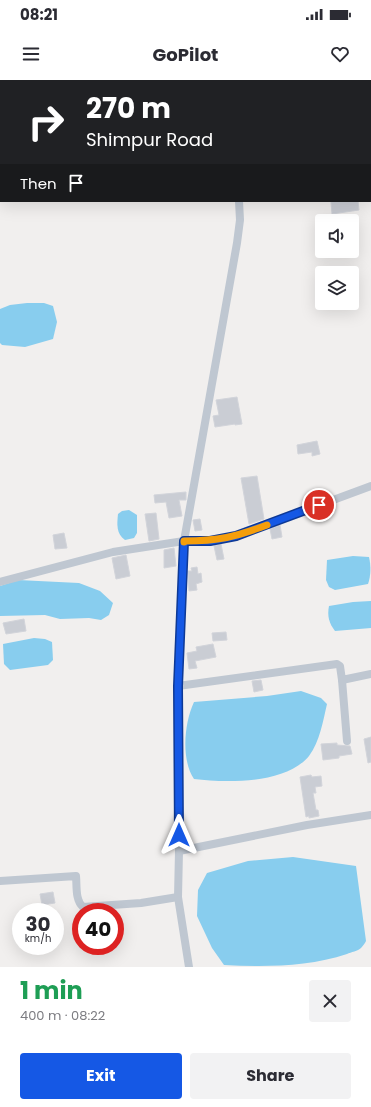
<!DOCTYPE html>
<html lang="en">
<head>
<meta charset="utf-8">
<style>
  :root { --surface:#fff; --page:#f2f2f3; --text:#2b2b33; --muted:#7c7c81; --accent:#1558e5 }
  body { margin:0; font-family:Poppins,sans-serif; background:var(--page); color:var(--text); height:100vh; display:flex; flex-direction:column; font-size:15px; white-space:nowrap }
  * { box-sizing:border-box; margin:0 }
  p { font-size:13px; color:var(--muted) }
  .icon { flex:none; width:22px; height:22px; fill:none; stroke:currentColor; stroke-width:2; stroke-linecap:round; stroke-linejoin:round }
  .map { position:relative; height:887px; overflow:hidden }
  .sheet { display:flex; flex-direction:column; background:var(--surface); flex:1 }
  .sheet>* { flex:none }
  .guide { position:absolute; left:0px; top:0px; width:371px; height:122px; box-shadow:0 4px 16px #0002; background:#202124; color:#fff; overflow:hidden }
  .controls { position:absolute; left:315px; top:134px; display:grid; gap:8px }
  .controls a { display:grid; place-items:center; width:44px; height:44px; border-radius:4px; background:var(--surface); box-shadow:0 4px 16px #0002; font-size:20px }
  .speed { position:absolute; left:12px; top:823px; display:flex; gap:8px; font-size:20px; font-weight:700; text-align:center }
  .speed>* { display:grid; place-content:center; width:52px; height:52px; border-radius:50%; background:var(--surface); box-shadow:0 4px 16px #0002; line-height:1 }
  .speed small { font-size:10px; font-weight:400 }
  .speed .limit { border:6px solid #d22; background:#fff; color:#111 }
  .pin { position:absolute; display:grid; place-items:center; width:34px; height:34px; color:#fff; margin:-17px; border:2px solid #fff; border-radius:50%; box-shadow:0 1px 4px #0007 }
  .me { position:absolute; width:44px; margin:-22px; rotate:0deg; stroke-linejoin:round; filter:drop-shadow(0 0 3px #0008) }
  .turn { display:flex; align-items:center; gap:14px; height:84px; padding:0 20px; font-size:18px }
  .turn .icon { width:52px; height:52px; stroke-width:2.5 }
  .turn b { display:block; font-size:28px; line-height:34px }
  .then { display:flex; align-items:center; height:38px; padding:0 20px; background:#0003; gap:8px; font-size:15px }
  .round { display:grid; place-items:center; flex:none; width:42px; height:42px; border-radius:4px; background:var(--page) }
  .head { display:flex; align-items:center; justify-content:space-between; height:68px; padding:0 20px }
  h1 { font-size:24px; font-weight:700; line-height:30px; color:#1e9e55 }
  .primary-button { display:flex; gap:8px; margin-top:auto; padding:8px 20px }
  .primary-button a { flex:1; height:46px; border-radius:4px; background:var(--accent); color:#fff; font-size:16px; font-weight:700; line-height:46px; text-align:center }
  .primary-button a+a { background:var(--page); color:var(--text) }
  .status { display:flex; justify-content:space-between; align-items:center; height:28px; padding:0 20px; background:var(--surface); direction:ltr }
  .status svg { height:11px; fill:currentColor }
  header { display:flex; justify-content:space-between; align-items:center; height:52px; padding:0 20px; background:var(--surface); font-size:18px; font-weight:700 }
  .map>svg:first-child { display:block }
</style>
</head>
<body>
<div class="status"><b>08:21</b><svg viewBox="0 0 49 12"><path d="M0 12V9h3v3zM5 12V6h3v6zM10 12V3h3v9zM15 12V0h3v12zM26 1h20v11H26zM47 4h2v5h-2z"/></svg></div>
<header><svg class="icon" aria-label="menu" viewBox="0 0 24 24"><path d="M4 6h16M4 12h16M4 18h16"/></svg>GoPilot<svg class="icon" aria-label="heart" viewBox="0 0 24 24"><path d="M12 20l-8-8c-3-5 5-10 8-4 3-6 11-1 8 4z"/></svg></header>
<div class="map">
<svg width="371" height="887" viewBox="0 0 371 887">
  <rect width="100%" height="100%" fill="#f1efee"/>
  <g fill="#88cdee">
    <path d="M27,223H44L53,226L57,242L53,259L25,267L2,265L0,263V229L10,225Z"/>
    <path d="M129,430L137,435V453L134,458L125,460C116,454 117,444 118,434L122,431Z"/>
    <path d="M353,476L369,477C371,485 371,496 368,504L335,510L329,507L326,500L327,480Z"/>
    <path d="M18,500L79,503L100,511L113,523L109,535L101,540L89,538L60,539L45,535L0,536V506Z"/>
    <path d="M371,521V548L335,551C329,543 327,536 329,526L353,522Z"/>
    <path d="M34,558L45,559L52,562L53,580L48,585L10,590L4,584L3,564Z"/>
    <path d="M301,611L321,618L327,624C323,641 320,661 309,676C286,704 227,703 194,699C181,680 184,643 194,622L267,616Z"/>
    <path d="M293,777L356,786L366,861C365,863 363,866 361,868C358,871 351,872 347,874C308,887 264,887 224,885L212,868L197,836L198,810L207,793L248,781Z"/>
  </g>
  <g fill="#cacdd4" stroke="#d2d4da">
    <path d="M339,121H358L359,130L332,134L331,122Z"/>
    <path d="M237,317L242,344L235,345V344L215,347L213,336L219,335L216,320Z"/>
    <path d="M317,361L320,374L312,376V372L298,374L297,365Z"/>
    <path d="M257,396L264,439L249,444L241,398Z"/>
    <path d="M186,412V420H179L182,436L169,438L166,422L155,423L154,415Z"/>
    <path d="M156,433L159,459L149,461L145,434Z"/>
    <path d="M200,439L202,450L195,451L193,440Z"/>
    <path d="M280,445L282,457L272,459L270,449Z"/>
    <path d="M64,453L67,468L55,469L53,455Z"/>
    <path d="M221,464L224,479L217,480L214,466Z"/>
    <path d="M174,468L176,486L164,488V470Z"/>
    <path d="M126,475L130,496L116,499L112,478Z"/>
    <path d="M197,487L198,494L201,493L202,502L196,504L197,510L189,511L188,491H192L191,488Z"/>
    <path d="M24,539L26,551L6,554L3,543Z"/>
    <path d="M226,552L227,560L213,561L212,553Z"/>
    <path d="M213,564L216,577L195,581L197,588L189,589L187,573L197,571L196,567Z"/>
    <path d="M261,600L263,610L254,612L252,601Z"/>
    <path d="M371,657V682L368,683L364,659Z"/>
    <path d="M337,663V665L350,666L352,674L339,676V678L323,680L321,664Z"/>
    <path d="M311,695L312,697L321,696L322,706L315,707L316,713H313L316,730H318L319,736L309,738V736L306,737L300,697Z"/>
    <path d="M53,812L55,823L42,825L40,814Z"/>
    <path d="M81,842V860L78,861L75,843Z"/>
  </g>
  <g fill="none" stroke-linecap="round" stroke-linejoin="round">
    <g stroke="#bfc7d1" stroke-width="8">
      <path d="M243,0L244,1"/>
      <path d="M370,70L371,69"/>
      <path d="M0,91L1,92"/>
      <path d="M0,502L113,472L184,461H210L236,456L371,406"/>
      <path d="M342,600L347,661"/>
      <path d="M178,606L337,584L340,586L342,600L371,594"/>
      <path d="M179,771L307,745L371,735"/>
      <path d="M0,801L76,796C77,806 75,820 83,827L141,823L178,817"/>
      <path d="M189,887L178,817L179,771L178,606L184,461L237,163L240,140L239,121"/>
    </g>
  </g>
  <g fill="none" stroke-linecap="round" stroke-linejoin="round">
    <defs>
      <path id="route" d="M179,755L178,606L184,461H210L236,456L319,425"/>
    </defs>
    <use href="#route" stroke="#0e3995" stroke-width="10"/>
    <use href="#route" stroke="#1558e5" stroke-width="7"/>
    <path stroke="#f59e0b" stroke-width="7" d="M184,462V461C219,461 235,457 267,445"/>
  </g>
</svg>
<div class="controls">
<a><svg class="icon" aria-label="sound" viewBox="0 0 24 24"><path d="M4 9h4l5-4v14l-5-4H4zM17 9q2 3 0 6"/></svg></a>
<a><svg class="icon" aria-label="layers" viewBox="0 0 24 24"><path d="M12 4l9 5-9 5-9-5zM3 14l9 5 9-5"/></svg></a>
</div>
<div class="speed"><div>30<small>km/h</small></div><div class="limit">40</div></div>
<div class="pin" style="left:319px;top:425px;background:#d93025"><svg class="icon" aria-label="arrive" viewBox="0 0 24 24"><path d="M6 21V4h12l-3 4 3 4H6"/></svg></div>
<svg class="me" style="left:179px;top:755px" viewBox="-20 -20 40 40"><path d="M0-17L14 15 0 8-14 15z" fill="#1558e5" stroke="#fff" stroke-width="4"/></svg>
<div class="guide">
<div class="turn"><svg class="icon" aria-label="right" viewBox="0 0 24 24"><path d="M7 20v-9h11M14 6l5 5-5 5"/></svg><div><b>270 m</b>Shimpur Road</div></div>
<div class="then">Then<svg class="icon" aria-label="arrive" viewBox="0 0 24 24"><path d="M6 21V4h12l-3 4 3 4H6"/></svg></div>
</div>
</div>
<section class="sheet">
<div class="head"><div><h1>1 min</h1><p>400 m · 08:22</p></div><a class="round"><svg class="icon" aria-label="close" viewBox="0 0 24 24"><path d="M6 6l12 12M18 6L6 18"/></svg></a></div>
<div class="primary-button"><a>Exit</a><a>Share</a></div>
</section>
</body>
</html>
